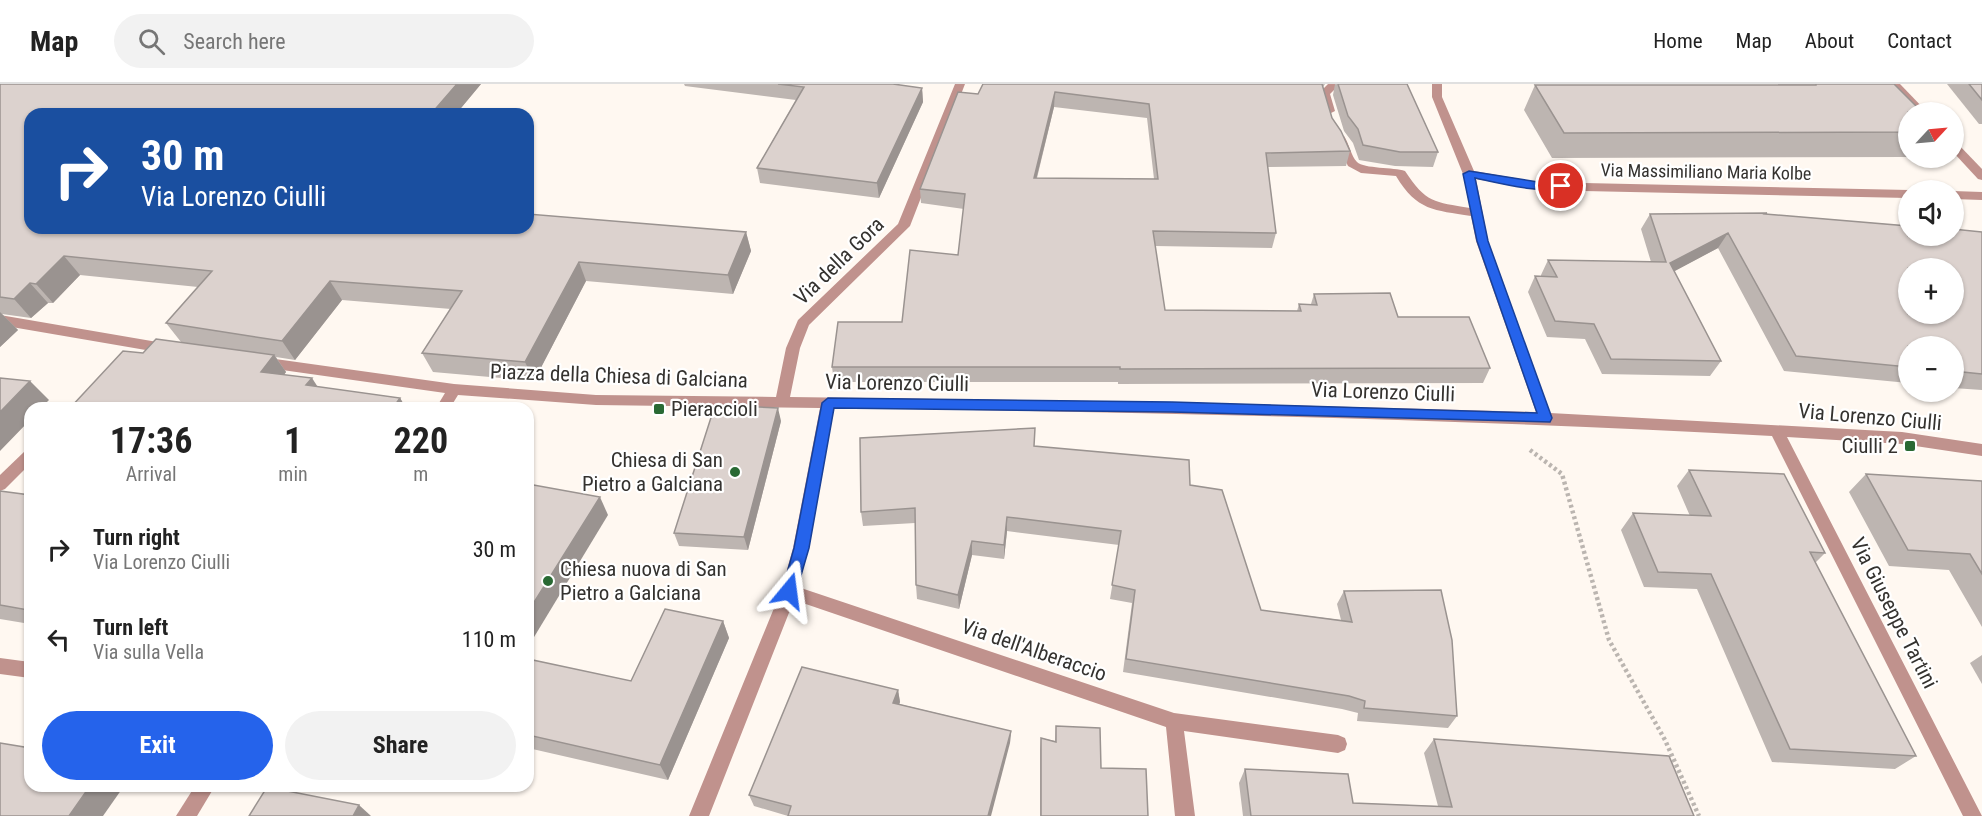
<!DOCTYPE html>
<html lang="en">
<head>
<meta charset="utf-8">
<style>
  :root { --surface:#fff; --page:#f2f2f2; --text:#222; --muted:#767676; --line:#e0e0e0; --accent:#2563eb }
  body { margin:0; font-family:"Roboto Condensed",sans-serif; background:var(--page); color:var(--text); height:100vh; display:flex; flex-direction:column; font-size:22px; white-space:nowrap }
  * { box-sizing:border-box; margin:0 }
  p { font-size:20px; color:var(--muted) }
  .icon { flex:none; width:33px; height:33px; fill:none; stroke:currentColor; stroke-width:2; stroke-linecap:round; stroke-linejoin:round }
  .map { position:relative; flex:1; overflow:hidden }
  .panel { position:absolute; left:24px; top:318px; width:510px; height:390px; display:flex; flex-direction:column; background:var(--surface); border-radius:18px; box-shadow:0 2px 4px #0004 }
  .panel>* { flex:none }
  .banner { position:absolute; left:24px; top:24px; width:510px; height:126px; border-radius:18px; box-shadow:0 2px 4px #0004; background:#1a4fa0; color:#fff; overflow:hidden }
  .needle { width:39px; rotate:64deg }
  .fabs { position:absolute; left:1898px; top:18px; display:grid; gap:12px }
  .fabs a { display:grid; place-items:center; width:66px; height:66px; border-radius:50%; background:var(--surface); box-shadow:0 2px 4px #0004; font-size:30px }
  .pin { position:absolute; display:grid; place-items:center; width:51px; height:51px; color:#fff; margin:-26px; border:3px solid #fff; border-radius:50%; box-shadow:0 2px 6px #0007 }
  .me { position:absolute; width:66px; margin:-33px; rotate:16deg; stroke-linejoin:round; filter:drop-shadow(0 0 4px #0008) }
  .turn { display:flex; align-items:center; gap:21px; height:126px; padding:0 18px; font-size:27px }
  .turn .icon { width:78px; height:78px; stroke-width:2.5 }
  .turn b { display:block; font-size:42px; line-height:51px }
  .eta { display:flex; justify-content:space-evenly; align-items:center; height:102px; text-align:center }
  .eta b { font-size:36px; font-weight:700; line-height:42px }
  .primary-button { display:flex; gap:12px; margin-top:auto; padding:12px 18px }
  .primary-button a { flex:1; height:69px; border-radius:36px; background:var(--accent); color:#fff; font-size:24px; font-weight:700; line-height:69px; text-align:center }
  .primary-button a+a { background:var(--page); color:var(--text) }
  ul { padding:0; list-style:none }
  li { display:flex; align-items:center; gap:18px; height:90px; padding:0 18px }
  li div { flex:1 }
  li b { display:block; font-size:22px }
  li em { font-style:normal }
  header { display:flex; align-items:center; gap:36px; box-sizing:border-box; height:84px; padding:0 30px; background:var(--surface); border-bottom:2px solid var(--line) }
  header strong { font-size:28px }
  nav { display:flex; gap:33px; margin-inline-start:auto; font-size:21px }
  .search { width:420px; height:54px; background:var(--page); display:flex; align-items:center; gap:15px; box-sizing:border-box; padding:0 21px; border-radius:33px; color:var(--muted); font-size:22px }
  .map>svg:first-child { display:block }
</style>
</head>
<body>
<header>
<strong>Map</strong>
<div class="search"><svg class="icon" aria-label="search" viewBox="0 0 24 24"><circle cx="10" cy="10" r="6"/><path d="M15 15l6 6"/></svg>Search here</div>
<nav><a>Home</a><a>Map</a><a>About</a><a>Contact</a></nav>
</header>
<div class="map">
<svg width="1982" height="732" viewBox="0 0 1982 732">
  <rect width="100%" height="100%" fill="#fff8f1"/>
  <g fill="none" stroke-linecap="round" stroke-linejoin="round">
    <path stroke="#bbb5b0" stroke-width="4.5" stroke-dasharray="3 3" stroke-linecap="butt" d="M1530,366L1562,390L1609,556L1665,656L1699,732"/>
    <g fill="#c0928d" fill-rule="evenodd">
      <path d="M955,0H965L910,142L809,241L800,264L790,313L1172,318L1536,328L1476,157L1471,132C1434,126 1417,127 1396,92L1361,89L1348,82L1334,54L1336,52H1344C1349,59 1351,72 1357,78C1364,85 1394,83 1405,87C1426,119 1434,118 1470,124L1463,90L1432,13V0H1442V13L1474,87L1538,98L1909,106L1908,114L1538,106L1476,95L1488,157L1550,329L1902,348L1982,360V372L1902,360L1787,353L1982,732H1963L1772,352C1459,335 1147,328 834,324L809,464L798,503L1174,629L1338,651L1345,654L1347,660L1345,666L1338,669L1184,647L1195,732H1175L1166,643L794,516L709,732H689L781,507L793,464L820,324L596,321L458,311L450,324H436L445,309L261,283L254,278L261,273L454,300L596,311L776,313L786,264L798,236L898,140Z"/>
      <path d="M1328,0H1340L1330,10L1335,27L1329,30L1323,27L1319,9Z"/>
      <path d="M1889,0H1900L1927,28H1916Z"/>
      <path d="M1953,58L1957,59L1982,85V96L1978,95L1953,68Z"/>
      <path d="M1953,107L1982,108V116L1953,115Z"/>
      <path d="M0,231L169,260L176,265L169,270L0,241Z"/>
      <path d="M30,365V380L5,405L0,407V391L25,367Z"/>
      <path d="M0,574L30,578V594L0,590Z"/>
      <path d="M195,702H215L197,732H176Z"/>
    </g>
  </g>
  <g fill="#bdb5b1" fill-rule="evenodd">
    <path d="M0,0H481L456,30H30V144L746,148L751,167L733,210L586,197L534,297L433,288L422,269L451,225L342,216L295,276L276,273L286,288L284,291L318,303L400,314L406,324H70L143,269L181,258L166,239L198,203L80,191L53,219H48L31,234L2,230L18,246L0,263Z"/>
    <path d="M684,0H893L922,4L923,18L879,114L760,99L757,84L796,16L685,2Z"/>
    <path d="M1325,0L1323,3L1332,34L1350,67L1346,82L1268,83L1276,149L1272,164L1155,162L1165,226L1297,227L1299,220H1311L1314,210L1398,233L1490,284L1483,299L1118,300V298H834L832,283L902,238L958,171L964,125L921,119L920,105L978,10ZM1054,23L1147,34L1154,95L1037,94Z"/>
    <path d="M1335,0H1407L1438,68L1433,83L1395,82L1359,76L1353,59L1344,47L1333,11Z"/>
    <path d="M1778,0H1894L1908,28V73L1552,74L1524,26L1535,1H1778Z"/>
    <path d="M1947,0H1982V40H1979Z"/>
    <path d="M1767,129L1766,130L1982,148V306L1953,304V262H1908V299L1784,287L1718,164L1674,187L1721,277L1710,292L1602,290L1585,255L1547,253L1528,208L1535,192H1541V191L1548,176L1651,178L1641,145L1650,130Z"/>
    <path d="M781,337L748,466L679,462L674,449Z"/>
    <path d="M1689,386L1825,469L1815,479L1916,672L1895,685L1772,678L1697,505L1644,503L1621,446L1633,429L1690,432L1677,402Z"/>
    <path d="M1866,390L1982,397V543L1949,486L1889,482L1849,408Z"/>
    <path d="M1190,401L1261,526L1341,536L1337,520L1344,507L1457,632L1448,644L1357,637L1358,629L1342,625L1123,588L1132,519L1110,515L1119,461L1007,447L1004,475L972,471L959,525L917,515L916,501L915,439L863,442L861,428Z"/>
    <path d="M0,407L30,411V540L0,535Z"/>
    <path d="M723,537L729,554L668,696L528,664V575L631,597Z"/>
    <path d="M1982,571V600L1970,579Z"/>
    <path d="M898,606L900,618L899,620L1011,647L1010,659L788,732L754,722L749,711Z"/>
    <path d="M1056,642L1101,684L1148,732H1040V666L1041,654L1055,657Z"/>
    <path d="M1434,655L1694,732H1243L1239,699L1245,685L1353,719L1438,722L1424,669Z"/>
  </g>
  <g fill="#9a9390">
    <path d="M457,0H481L456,30H431Z"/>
    <path d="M922,4L923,18L879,114L877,99Z"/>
    <path d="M1055,8L1054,23L1033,108L1034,94Z"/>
    <path d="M746,148L751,167L733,210L728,191Z"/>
    <path d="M1728,149L1718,164L1660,195L1670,179Z"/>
    <path d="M64,172L80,191L53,219L36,200Z"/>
    <path d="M579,178L586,197L534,297L525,278Z"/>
    <path d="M330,197L342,216L295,276L282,257Z"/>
    <path d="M30,199L48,219L31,234L14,215Z"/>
    <path d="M0,228L18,246L0,263Z"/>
    <path d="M274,271L286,288L273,305L261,288Z"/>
    <path d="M312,294L323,311L306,301Z"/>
    <path d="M30,297L49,316L41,324H30V336L0,367V328Z"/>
    <path d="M400,314L406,324H393Z"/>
    <path d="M778,324L781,337L748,466L744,453Z"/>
    <path d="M600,413L608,431L528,563V528Z"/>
    <path d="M1007,433V447L1004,475V461Z"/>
    <path d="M972,457V471L959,525L958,511Z"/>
    <path d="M723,537L729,554L668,696L660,681Z"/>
    <path d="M898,606L900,618L895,631L893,619Z"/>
    <path d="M1011,647L1010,659L991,732H988Z"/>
    <path d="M90,702H124L103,732H69Z"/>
    <path d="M359,721L371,732H353Z"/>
  </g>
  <g fill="#dcd2ce" stroke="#9a9390" stroke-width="1.5" fill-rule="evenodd">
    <path d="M0,0H457L431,30H30V144H528V130L746,148L728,191L579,178L525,278L422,269L462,207L330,197L282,257L166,239L212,187L64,172L36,200L30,199L14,215L0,213Z"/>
    <path d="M778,0H893L922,4L877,99L757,84L804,3Z"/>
    <path d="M983,0H1322L1332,34L1341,47L1350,67L1266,69L1276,149L1153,147L1165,226L1301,227L1299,220L1317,221L1314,210L1390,209L1398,233H1469L1490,284L1120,285V283H832L838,238H902L910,166L958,171L965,110L920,105L958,8L978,10ZM1055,8L1149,20L1158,95L1034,94Z"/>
    <path d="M1338,0H1407L1438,68H1400L1363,61L1358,45L1348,32Z"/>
    <path d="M1816,0H1894L1922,28H1908V48L1564,49L1535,1H1816Z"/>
    <path d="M1969,0H1982V16Z"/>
    <path d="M1767,129L1765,130L1908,142V152H1953V145L1982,148V290L1953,287V262H1908V283L1796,272L1728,149L1670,179L1721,277L1611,275L1594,240L1555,237L1535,192L1557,193L1548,176L1666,178L1650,130ZM1908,184H1953V230H1908Z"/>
    <path d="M156,255L274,271L261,288L312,294L306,301L400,314L393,324H70L123,267L143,269Z"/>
    <path d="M0,294L30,297L0,328Z"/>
    <path d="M715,321L778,324L744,453L674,449Z"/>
    <path d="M1035,344L1034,362L1189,376L1190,401L1222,406L1261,526L1352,538L1344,507L1441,506L1452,556L1457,632L1364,624L1365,617L1349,612L1126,575L1135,506L1112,501L1121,447L1007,433L1004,461L972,457L958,511L916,501L915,424L861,428L860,354Z"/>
    <path d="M1689,386L1784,390L1825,469L1810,468L1916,672L1790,665L1711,490L1658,488L1633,429L1711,432Z"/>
    <path d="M1866,390L1982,397V490L1970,470L1908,466Z"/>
    <path d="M528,400L600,413L528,528Z"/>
    <path d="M0,407L30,411V524L28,526L0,521Z"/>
    <path d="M665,525L723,537L660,681L528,651V575L631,597Z"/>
    <path d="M802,583L898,606L893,619L1011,647L988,732H788L791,722L749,711Z"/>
    <path d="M1056,642L1100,644L1101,684L1146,685L1148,732H1041V654L1056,658Z"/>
    <path d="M1434,655L1669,672L1694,732H1251L1245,685L1348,690L1353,719L1452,723Z"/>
    <path d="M0,659L30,664V702H90L69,732H0Z"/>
    <path d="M267,703L359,721L353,732H249Z"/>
  </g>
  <path fill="#2563eb" stroke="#184099" stroke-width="1.5" d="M1469,87L1538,98L1561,99L1567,102C1553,113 1494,98 1475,94L1488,157L1552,334L1550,338L1172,328L834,324L809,464L795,512H784L782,507L794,464L822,319L828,314L1172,318L1537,329L1477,157L1463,90Z"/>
  <g fill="#296933" stroke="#fff" stroke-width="2">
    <rect x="653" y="319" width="12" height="12" rx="3"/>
    <rect x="1904" y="356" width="12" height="12" rx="3"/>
    <circle cx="735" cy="388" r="6"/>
    <circle cx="548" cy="497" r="6"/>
  </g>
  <g text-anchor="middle" stroke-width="4.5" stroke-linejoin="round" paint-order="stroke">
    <g font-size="18" fill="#34322f" stroke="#fff">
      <text transform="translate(1706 88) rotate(1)" y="6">Via Massimiliano Maria Kolbe</text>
    </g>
    <g font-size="21" fill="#34322f" stroke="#fff">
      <text transform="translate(839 177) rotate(-44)" y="7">Via della Gora</text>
      <text transform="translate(619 292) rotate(2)" y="7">Piazza della Chiesa di Galciana</text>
      <text transform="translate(897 299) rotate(1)" y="7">Via Lorenzo Ciulli</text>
      <text transform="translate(1383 308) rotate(2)" y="7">Via Lorenzo Ciulli</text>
      <text transform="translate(1870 333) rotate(5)" y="7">Via Lorenzo Ciulli</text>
      <text transform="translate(1894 529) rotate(63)" y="7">Via Giuseppe Tartini</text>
      <text transform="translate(1034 566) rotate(19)" y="7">Via dell'Alberaccio</text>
    </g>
    <g font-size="21" fill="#34322f" stroke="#fff" text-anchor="start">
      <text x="671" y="332">Pieraccioli</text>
      <text x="1898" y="369" text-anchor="end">Ciulli 2</text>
      <text x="723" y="383" text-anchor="end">Chiesa di San<tspan x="723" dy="24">Pietro a Galciana</tspan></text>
      <text x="560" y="492">Chiesa nuova di San<tspan x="560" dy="24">Pietro a Galciana</tspan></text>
    </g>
  </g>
</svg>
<div class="fabs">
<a><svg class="needle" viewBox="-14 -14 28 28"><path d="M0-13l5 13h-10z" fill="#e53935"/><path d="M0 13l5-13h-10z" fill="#767676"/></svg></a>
<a><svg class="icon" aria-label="sound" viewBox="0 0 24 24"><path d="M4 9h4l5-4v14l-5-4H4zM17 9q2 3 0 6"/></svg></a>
<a>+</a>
<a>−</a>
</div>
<div class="pin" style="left:1561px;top:102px;background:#d93025"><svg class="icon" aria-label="arrive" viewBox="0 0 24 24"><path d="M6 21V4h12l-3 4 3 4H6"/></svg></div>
<svg class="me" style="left:789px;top:507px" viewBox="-20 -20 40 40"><path d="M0-17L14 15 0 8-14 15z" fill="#2563eb" stroke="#fff" stroke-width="4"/></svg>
<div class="banner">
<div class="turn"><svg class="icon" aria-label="right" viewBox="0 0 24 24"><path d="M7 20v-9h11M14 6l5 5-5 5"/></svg><div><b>30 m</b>Via Lorenzo Ciulli</div></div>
</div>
<section class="panel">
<div class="eta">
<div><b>17:36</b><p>Arrival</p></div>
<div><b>1</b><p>min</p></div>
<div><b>220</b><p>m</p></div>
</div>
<ul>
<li><svg class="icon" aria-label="right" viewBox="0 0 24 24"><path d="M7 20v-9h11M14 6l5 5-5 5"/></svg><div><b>Turn right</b><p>Via Lorenzo Ciulli</p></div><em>30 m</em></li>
<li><svg class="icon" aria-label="left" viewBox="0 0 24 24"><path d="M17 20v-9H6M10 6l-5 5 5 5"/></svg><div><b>Turn left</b><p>Via sulla Vella</p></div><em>110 m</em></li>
</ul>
<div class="primary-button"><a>Exit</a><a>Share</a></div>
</section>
</div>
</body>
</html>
